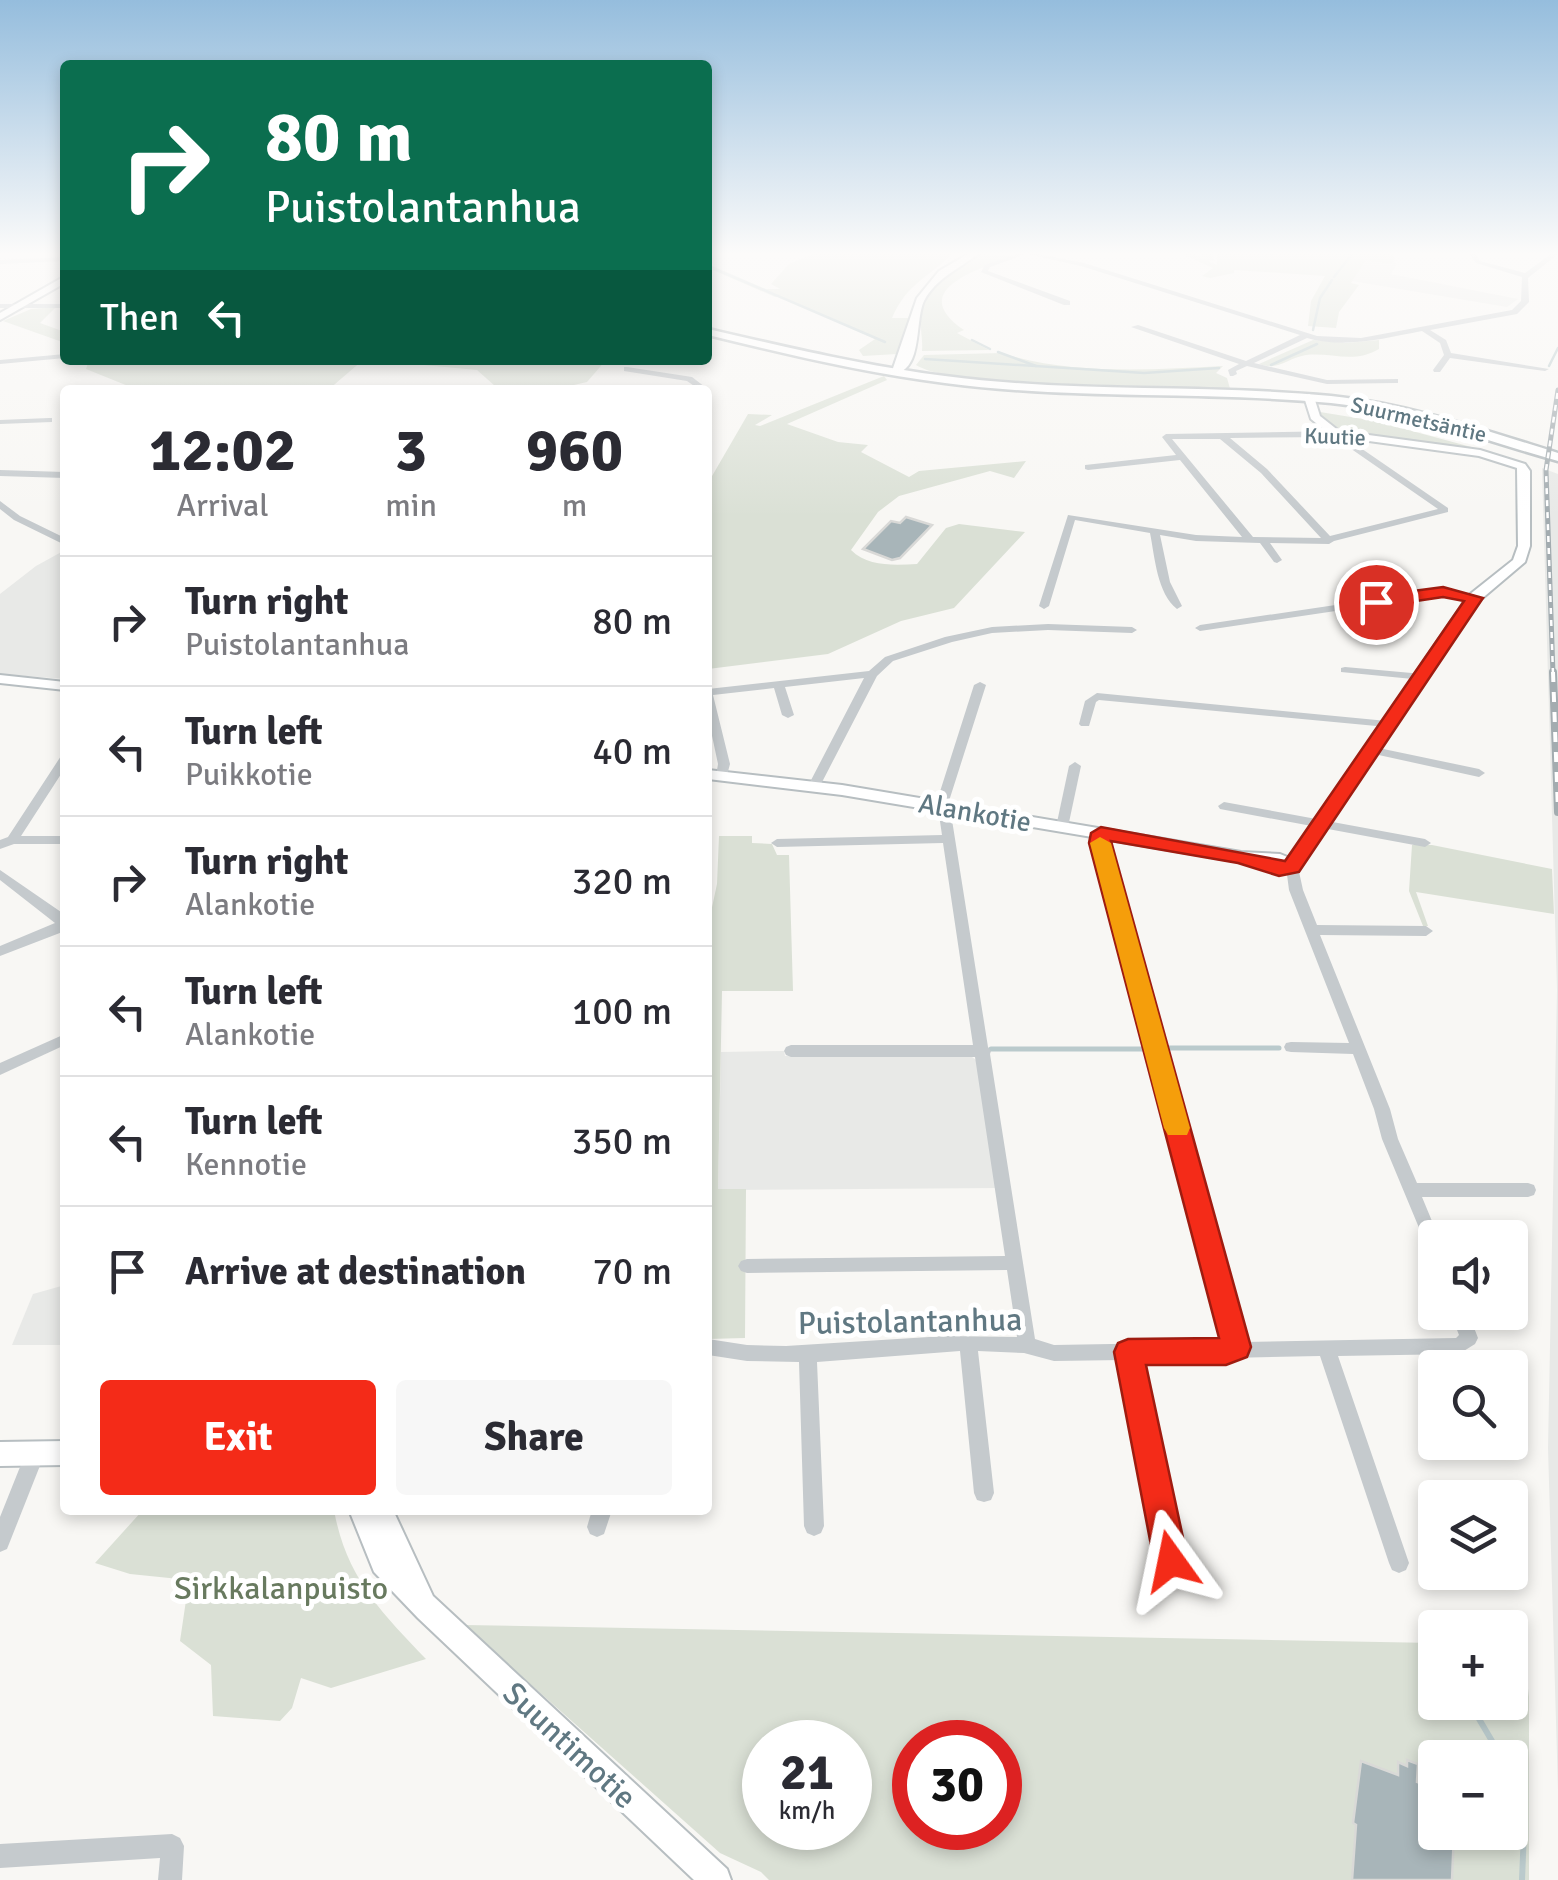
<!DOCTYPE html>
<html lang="en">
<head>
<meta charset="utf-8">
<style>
  :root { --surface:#fff; --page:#f7f7f7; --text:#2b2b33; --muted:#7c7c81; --line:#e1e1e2; --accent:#f42b18 }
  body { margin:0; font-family:Signika,sans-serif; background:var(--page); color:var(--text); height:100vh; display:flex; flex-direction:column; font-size:38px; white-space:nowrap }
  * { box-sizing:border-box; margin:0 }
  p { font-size:32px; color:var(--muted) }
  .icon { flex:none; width:55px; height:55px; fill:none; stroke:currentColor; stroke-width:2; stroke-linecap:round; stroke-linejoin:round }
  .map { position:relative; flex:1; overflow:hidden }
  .details { position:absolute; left:60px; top:385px; width:652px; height:1130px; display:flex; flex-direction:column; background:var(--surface); border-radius:10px; box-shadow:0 5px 15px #0003 }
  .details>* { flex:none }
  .guide { position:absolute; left:60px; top:60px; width:652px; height:305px; border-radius:10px; box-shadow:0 5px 15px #0003; background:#0b6e4f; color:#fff; overflow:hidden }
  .tools { position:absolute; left:1418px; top:1220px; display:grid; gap:20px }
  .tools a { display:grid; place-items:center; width:110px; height:110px; border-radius:10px; background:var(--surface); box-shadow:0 5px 15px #0003; font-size:50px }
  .speed { position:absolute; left:742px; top:1720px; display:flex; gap:20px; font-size:50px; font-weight:700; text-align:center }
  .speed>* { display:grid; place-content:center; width:130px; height:130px; border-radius:50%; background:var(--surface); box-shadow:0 5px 15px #0003; line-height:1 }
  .speed small { font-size:25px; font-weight:400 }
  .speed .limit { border:15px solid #d22; background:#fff; color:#111 }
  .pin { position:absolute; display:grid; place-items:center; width:85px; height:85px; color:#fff; margin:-42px; border:5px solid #fff; border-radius:50%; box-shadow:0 2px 10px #0007 }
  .me { position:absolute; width:110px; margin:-55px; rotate:348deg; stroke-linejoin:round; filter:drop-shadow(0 0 8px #0008) }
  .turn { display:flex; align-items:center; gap:35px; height:210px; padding:0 40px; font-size:45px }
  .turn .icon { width:130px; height:130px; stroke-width:2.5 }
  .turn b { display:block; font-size:70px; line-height:85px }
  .then { display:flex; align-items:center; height:95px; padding:0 40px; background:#0003; gap:20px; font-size:38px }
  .eta { display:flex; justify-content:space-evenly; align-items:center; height:170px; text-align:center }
  .eta b { font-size:60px; font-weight:700; line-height:70px }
  .action { display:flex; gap:20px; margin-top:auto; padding:20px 40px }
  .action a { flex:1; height:115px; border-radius:10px; background:var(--accent); color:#fff; font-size:40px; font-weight:700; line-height:115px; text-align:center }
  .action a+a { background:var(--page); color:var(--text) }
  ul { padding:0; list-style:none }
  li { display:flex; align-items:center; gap:30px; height:130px; padding:0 40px; border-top:2px solid var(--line) }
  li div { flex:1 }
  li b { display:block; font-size:38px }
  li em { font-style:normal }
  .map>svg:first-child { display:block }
</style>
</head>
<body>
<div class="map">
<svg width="1558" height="1880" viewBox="0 0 1558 1880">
  <rect width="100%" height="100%" fill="#f8f7f4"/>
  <g fill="#e8e9e7">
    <path d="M1393,254L1396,265L1391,274L1518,299L1507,307L1352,281L1366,260Z"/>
    <path d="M1542,468L1558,474V1790L1548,1448L1557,990Z"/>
    <path d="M65,550V679L0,674V594L36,566Z"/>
    <path d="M784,1051L785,1056L972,1057L976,1060L998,1188L718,1190L721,1052Z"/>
    <path d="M65,1285V1345H12L33,1294Z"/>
  </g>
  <g fill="#dae0d5" fill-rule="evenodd">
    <path d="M813,254H952C928,278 907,283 892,318H909L897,354L863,356L859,350L875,339L780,296L775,297L708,268V264L766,289H780L771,284L789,264Z"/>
    <path d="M979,254L1015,255C985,268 903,288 964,330L957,333L989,350L922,351C923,340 920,330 921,318C922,288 956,268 979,254Z"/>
    <path d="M1182,254H1196L1206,260L1200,254H1214V260L1208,261L1217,265V254H1392L1395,258L1391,264L1366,260L1351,283L1359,285L1339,312L1336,328L1308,326L1311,301L1325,276L1234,270V273L1210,278L1202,276L1213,268Z"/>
    <path d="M56,307L40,323L65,332V343L3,321L31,309Z"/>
    <path d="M1313,340L1346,343L1379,340V349C1354,364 1331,352 1306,355C1287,358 1279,371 1259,364Z"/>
    <path d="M1001,353C1071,375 1150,370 1223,366L1216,373L1227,378L1231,392C1172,389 956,390 916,365L924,355Z"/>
    <path d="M76,360H363L328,390H138L86,369L88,363L74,364Z"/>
    <path d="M370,360H606L587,382L552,390L513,388L495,386L477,370Z"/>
    <path d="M884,376L887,380L787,424L838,442L868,445L861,452L909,477L919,471L1026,461L1014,478L990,471L899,496L878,512L851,550C868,567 894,565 917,564L946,528L959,524L1025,532L954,608L901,621L828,654L708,669V483L748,414L772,415L755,425L760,426Z"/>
    <path d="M1314,411L1375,421L1475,448L1338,431Z"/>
    <path d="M719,836H752V843L772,844L777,855H789L793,991H722L718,1189H746L745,1338L708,1339V926L717,884Z"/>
    <path d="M1412,845H1432L1552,869L1554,914L1416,892L1428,926H1423L1409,891Z"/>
    <path d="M334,1510C346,1577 381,1612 426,1659L331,1688L301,1678L292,1708L280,1721L213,1716L211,1665L180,1641L189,1580L130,1574L95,1563L142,1511Z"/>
    <path d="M464,1625L1435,1643V1702H1510V1645H1523L1529,1697V1880H769L761,1872L720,1853ZM765,1742H850V1828H765ZM915,1742H1000V1828H915ZM1435,1758H1510V1832H1435Z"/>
  </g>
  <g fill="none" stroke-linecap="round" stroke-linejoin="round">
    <g stroke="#bacacc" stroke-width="2.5">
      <path d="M708,266L885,342"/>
      <path d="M1334,277L1352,254"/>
      <path d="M1313,330L1320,298L1332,280"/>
      <path d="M972,340L990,349"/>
      <path d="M998,352L1036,366"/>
      <path d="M925,359L1144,373L1219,368"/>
      <path d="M1271,365L1317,344"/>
      <path d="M1549,366L1558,348"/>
    </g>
    <g stroke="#bacacc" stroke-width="5">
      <path d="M1166,1048H1279"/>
      <path d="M991,1049H1148"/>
    </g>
    <g stroke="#bacacc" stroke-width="6">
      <path d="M1469,1702L1502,1758"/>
      <path d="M1510,1771L1525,1806L1522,1880"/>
    </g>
  </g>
  <g fill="#a8b5b9" stroke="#d9d9d7" stroke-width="2.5">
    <path d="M906,517L932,525L900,558L892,560L863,549L891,521L900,523Z"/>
    <path d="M1407,1760L1418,1764L1417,1782L1435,1789V1832H1454L1452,1880H1352L1356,1825L1353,1823L1361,1761L1398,1775V1762L1407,1766Z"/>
  </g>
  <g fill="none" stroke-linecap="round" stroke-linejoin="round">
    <defs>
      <g id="secondary">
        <path d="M968,254H978C959,269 936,278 924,301C914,322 924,373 891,374L917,298L939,271Z"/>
        <path d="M65,276V283L0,320V313Z"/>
        <path d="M1309,394L1314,397L1320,416L1339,431L1480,450L1525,464L1530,471V546L1525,562L1479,601L1298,871H1286L1276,864L1241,862L842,795L708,779V770L842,785L1241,852L1280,854L1290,858L1469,595L1513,560L1518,546L1517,468L1479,456L1332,436L1311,419L1304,397Z"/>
        <path d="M0,675L65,682V690L0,683Z"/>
        <path d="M65,1441V1465L0,1466V1442Z"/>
        <path d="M349,1510H393L433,1596L727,1869L731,1880H694L418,1618L374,1572Z"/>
      </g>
      <path id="primary" d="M708,329C786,347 866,366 945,376C1073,393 1203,384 1331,396C1409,404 1484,430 1558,453V461C1482,440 1409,411 1331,403C1203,391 1073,400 945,383C865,373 786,354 708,335Z"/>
    </defs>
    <use href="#secondary" stroke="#b7bec1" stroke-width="4"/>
    <use href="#primary" stroke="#b5bcbf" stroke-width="5"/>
    <g fill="#c5cacd" fill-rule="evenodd">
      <path d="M1017,254H1026L990,267L988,271L1070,301V305H1064L981,272L985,265Z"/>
      <path d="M1027,254H1039L1084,263L1317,336L1361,338L1512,310L1521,301L1522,277L1476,263L1469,254H1475L1480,261L1525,273L1551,254H1558L1528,278L1529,302L1517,314L1430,330L1446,340L1451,353L1549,369L1545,371L1450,358L1440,372H1434L1433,370L1444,355L1440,343L1422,331C1385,338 1345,349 1307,338L1254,363L1327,380L1398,379V383H1395L1327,384L1247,366L1236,371L1237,374L1233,376H1230L1228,370L1239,364L1131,327L1138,325L1246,361L1300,335L1081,266Z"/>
      <path d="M65,257V261L0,264V260Z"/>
      <rect x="0" y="304" width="65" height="4"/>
      <path d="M65,354V358L0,364V360Z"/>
      <path d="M627,367L692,377L709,390L708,392V390H700L687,381L624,371V367Z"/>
      <path d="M49,418H52V422L0,424V420Z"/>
      <path d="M1336,431L1448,508V512L1334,541L1329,544L1270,543L1282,560L1277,563L1274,562L1260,543L1196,541L1160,535L1170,582L1182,606L1177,609C1157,593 1155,558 1150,533L1075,520L1049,606L1044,609L1039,606L1068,515L1196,535L1242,537L1180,460L1088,470L1085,469V465L1176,455L1162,437L1166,434ZM1334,437L1438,509L1330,536L1267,469L1230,438ZM1172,439H1220L1261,473L1321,538L1253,537Z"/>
      <path d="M0,470L65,472V478L0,476Z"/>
      <path d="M0,501L20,516L65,538V545L14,520L0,509Z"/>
      <path d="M1443,589L1478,596L1479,598L1474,601L1443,595L1200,631L1195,628L1200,625Z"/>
      <path d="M1048,624L1132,627L1137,630L1132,633L1048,630L992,633L952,642L893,661L877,676L820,786L814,790L808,786L864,678L785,687L794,715L788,718L782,715L774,688L713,695L730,764L726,779H718L716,776L718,764L708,717V689L869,671L885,657L945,637L992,627Z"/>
      <path d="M1345,667L1423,674L1428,677L1423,680L1341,672V668Z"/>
      <path d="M980,682L986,685L949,801L988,1047L991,1051L990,1054L1035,1339L1054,1345L1226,1342L1095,846V833L1101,829L1107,833V846L1244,1342L1456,1338L1459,1335L1450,1312H1468L1478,1338L1475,1344L1459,1354L1338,1356L1409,1563L1406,1570L1399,1573L1392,1570L1389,1563L1320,1356L1140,1360L1182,1564L1179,1571L1172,1574L1165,1571L1162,1564L1122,1360L1054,1361L1024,1353L978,1351L994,1493L991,1500L984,1502L977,1500L974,1493L960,1351L817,1362L824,1526L821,1533L814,1536L807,1533L804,1526L799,1362L747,1361L708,1355V1339L747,1345L786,1346L945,1336L1017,1337L1007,1270L747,1273L741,1271L738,1266L741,1261L747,1259L1005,1256L975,1057H791L786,1055L784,1051L786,1047L791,1045H973L943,843L777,847L771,843L777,839L942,835L937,801L974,685Z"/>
      <path d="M1097,693L1387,721L1393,724L1387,727L1099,700L1096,702L1089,726H1081L1079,724L1085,701Z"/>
      <path d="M1369,746L1479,769L1485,773L1479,777L1365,752L1363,750Z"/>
      <path d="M65,755V768L21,836H65V844H14L0,849V840L8,837L61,756Z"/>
      <path d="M1075,762L1081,766L1068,827L1062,831L1056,827L1069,766Z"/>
      <path d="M1224,802L1425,839L1431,843L1425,847L1220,809L1218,806Z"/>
      <path d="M1292,863L1298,867L1303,890L1317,925L1426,926L1433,931L1426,936L1320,935L1390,1109L1398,1139L1417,1183H1528L1534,1185L1536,1190L1534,1195L1528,1197H1422L1439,1238H1435V1254L1429,1252L1427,1247L1382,1139L1374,1109L1353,1054L1291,1052L1286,1051L1284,1047L1286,1043L1291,1042L1349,1043L1289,890L1286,867Z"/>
      <path d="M0,870L61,912L65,917V931L0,956V946L55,923L0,880Z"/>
      <path d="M65,1034V1045L0,1075V1063Z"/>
      <path d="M35,1444L42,1447L45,1453L7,1549L0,1552V1517L28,1447Z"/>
      <path d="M592,1510H612L604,1534L597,1537L590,1534L587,1527Z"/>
      <path d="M172,1834L180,1838L184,1846L182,1880H158L160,1858L0,1868V1844Z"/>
    </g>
    <use href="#secondary" fill="#fff" fill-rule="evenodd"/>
    <use href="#primary" fill="#fff" fill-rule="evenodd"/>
    <defs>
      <path id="rail-far1" d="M1553,674L1546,470L1558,390"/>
      <path id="rail" d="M1553,672L1558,812"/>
    </defs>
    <use href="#rail-far1" stroke="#a3acb0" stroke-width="5"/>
    <use href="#rail" stroke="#a3acb0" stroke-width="8"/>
    <use href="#rail-far1" stroke="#fff" stroke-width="2.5" stroke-dasharray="6" stroke-linecap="butt"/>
    <use href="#rail" stroke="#fff" stroke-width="4" stroke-dasharray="10" stroke-linecap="butt"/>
  </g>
  <linearGradient id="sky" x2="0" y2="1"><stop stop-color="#95bddd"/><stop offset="0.49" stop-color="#fcfbfa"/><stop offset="1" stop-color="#fcfbfa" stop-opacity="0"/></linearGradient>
  <rect width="1558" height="517" fill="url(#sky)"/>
  <path fill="#f42b18" stroke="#9f1c10" stroke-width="2.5" d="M1443,587L1483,598L1299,872L1279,876L1238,863L1111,841L1251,1347L1247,1357L1226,1365H1146L1188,1561L1183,1573L1171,1578L1159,1573L1154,1561L1114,1352L1118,1343L1128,1339L1219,1338L1089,843L1091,833L1101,827L1285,861L1464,601L1443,597L1376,607L1367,602L1376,596Z"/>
  <path fill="#f59e0b" d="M1100,837L1111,843L1190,1128L1187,1135H1168L1164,1128L1090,843Z"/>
  <g text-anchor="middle" stroke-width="10" stroke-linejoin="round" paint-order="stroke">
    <g font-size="22" fill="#607882" stroke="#fff">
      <text transform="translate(1419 419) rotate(13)" y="8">Suurmetsäntie</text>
      <text transform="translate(1335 436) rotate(2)" y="8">Kuutie</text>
    </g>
    <g font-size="28" fill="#607882" stroke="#fff">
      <text transform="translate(975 812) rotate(10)" y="10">Alankotie</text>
    </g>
    <g font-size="32" fill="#607882" stroke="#fff">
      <text transform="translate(910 1321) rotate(-1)" y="11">Puistolantanhua</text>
      <text transform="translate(570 1745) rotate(43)" y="11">Suuntimotie</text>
    </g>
    <g font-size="32" fill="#687a5f" stroke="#fff">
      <text x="281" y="1599">Sirkkalanpuisto</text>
    </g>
  </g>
</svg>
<div class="tools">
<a><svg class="icon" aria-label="sound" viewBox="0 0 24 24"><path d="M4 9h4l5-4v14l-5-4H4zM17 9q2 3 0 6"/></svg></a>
<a><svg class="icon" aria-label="search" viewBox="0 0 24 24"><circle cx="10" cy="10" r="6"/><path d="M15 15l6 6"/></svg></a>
<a><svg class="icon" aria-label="layers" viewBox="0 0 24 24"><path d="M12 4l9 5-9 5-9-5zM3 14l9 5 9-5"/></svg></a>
<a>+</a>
<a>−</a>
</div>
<div class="speed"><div>21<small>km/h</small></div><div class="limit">30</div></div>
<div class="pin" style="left:1376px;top:602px;background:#d93025"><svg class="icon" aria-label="arrive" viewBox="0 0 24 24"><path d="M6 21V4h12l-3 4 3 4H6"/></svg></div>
<svg class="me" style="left:1171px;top:1561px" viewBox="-20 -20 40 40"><path d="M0-17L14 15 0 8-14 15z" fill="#f42b18" stroke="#fff" stroke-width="4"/></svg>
<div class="guide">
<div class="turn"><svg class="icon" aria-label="right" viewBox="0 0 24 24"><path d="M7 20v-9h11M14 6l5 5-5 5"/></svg><div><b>80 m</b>Puistolantanhua</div></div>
<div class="then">Then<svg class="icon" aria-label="left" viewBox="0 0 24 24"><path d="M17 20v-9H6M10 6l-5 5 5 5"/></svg></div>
</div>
<section class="details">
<div class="eta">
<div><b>12:02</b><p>Arrival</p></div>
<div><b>3</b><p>min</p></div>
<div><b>960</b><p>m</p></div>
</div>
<ul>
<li><svg class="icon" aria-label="right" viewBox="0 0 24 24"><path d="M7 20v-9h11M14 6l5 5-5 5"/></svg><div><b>Turn right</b><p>Puistolantanhua</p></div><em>80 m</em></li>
<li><svg class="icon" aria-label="left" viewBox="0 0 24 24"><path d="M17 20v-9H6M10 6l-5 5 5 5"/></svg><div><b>Turn left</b><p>Puikkotie</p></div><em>40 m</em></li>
<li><svg class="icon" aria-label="right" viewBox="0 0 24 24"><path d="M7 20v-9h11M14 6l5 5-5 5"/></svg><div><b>Turn right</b><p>Alankotie</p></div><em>320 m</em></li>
<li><svg class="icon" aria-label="left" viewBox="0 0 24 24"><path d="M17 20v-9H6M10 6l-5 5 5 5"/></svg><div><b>Turn left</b><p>Alankotie</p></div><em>100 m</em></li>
<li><svg class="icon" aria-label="left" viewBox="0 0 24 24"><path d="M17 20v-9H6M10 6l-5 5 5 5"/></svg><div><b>Turn left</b><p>Kennotie</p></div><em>350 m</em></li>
<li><svg class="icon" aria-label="arrive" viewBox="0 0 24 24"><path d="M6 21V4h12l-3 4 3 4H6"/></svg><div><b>Arrive at destination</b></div><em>70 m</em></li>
</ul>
<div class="action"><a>Exit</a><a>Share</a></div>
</section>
</div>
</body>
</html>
